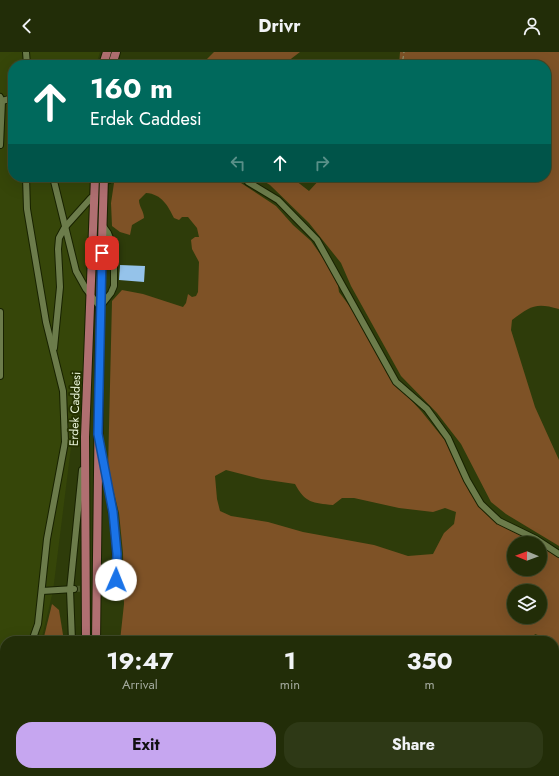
<!DOCTYPE html>
<html lang="en">
<head>
<meta charset="utf-8">
<style>
  :root { --surface:#222d08; --page:#2e3916; --text:#f1f3f6; --muted:#a2a89c; --line:#3f4929; --accent:#c6a6f0 }
  body { margin:0; font-family:Jost,sans-serif; background:var(--page); color:var(--text); height:100vh; display:flex; flex-direction:column; font-size:15px; white-space:nowrap }
  * { box-sizing:border-box; margin:0 }
  p { font-size:13px; color:var(--muted) }
  .icon { flex:none; width:22px; height:22px; fill:none; stroke:currentColor; stroke-width:2; stroke-linecap:round; stroke-linejoin:round }
  .map { position:relative; flex:1; overflow:hidden }
  .details { position:absolute; left:0px; top:584px; width:559px; height:140px; display:flex; flex-direction:column; background:var(--surface); border-radius:16px 16px 0 0; box-shadow:0 4px 16px #0002,0 0 0 1px var(--line) }
  .details>* { flex:none }
  .top-card { position:absolute; left:8px; top:8px; width:543px; height:122px; border-radius:16px; box-shadow:0 4px 16px #0002,0 0 0 1px var(--line); background:#00695c; color:#fff; overflow:hidden }
  .needle { width:26px; rotate:271deg }
  .fabs { position:absolute; left:507px; top:484px; display:grid; gap:8px }
  .fabs a { display:grid; place-items:center; width:40px; height:40px; border-radius:50%; background:var(--surface); box-shadow:0 4px 16px #0002,0 0 0 1px var(--line); font-size:20px }
  .pin { position:absolute; display:grid; place-items:center; width:34px; height:34px; color:#fff; margin:-17px; border-radius:8px; box-shadow:0 2px 6px #0006 }
  .me { position:absolute; width:44px; margin:-22px; rotate:1deg; stroke-linejoin:round; filter:drop-shadow(0 0 3px #0008) }
  .turn { display:flex; align-items:center; gap:14px; height:84px; padding:0 16px; font-size:18px }
  .turn .icon { width:52px; height:52px; stroke-width:2.5 }
  .turn b { display:block; font-size:28px; line-height:34px }
  .lanes { display:flex; align-items:center; height:38px; padding:0 16px; background:#0003; justify-content:center; gap:20px; direction:ltr }
  .lanes .off { opacity:.35 }
  .eta { display:flex; justify-content:space-evenly; align-items:center; height:68px; text-align:center }
  .eta b { font-size:24px; font-weight:700; line-height:28px }
  .action { display:flex; gap:8px; margin-top:auto; padding:8px 16px }
  .action a { flex:1; height:46px; border-radius:16px; background:var(--accent); color:#111; font-size:16px; font-weight:700; line-height:46px; text-align:center }
  .action a+a { background:var(--page); color:var(--text) }
  header { display:flex; justify-content:space-between; align-items:center; height:52px; padding:0 16px; background:var(--surface); font-size:18px; font-weight:700 }
  .map>svg:first-child { display:block }
</style>
</head>
<body>
<header><svg class="icon" aria-label="back" viewBox="0 0 24 24"><path d="M15 5l-7 7 7 7"/></svg>Drivr<svg class="icon" aria-label="person" viewBox="0 0 24 24"><circle cx="12" cy="8" r="4"/><path d="M4 21q1-7 8-7t8 7"/></svg></header>
<div class="map">
<svg width="559" height="724" viewBox="0 0 559 724">
  <rect width="100%" height="100%" fill="#2e3c0a"/>
  <path fill="#364609" d="M0,0H100L96,13H13V125H90L84,322L72,387L53,539L41,589H5V642L0,645Z"/>
  <g fill="#7e5226" fill-rule="evenodd">
    <path d="M214,0H300L283,13H201Z"/>
    <path d="M400,0H559V257C536,250 530,254 512,268L511,278L535,355L559,408V494L506,462L491,450L461,392L437,361L401,324L351,234L341,211L309,171L270,133L257,125H291L309,139L322,125H546V13H399Z"/>
    <path d="M125,125H235L241,131L276,154L293,173L311,189L337,226L339,240L357,264L391,326L422,360L447,391L470,441L498,472L536,491H514V517H540V494L559,506V614L554,601V589H548L546,586L535,582L531,589H120L124,552L123,501L119,461L108,417L112,249L122,238L143,242L183,255L186,251L188,242L192,245L196,244L198,240L199,210L192,197L191,188L195,185H199L197,176L188,165H182L179,168L174,166C168,154 162,142 146,141L139,148C139,155 144,159 144,166L132,173L130,183L120,180L112,174L111,151L114,131L121,130ZM226,418L261,427L295,432C305,451 313,451 333,453L342,446H354L399,456L433,460L445,456L456,460L454,472L444,481L433,502L408,504L374,493L303,480L268,470L231,464L220,459L217,447L215,424ZM514,539H540V565H514Z"/>
    <path d="M52,552L59,558L64,589H43Z"/>
    <path d="M0,686L5,719H68V724H0Z"/>
    <path d="M107,719H222L208,724H106Z"/>
    <path d="M226,719H314V724H228Z"/>
  </g>
  <path fill="#95c3ea" d="M120,213L145,214L144,230L119,228Z"/>
  <g fill="none" stroke-linecap="round" stroke-linejoin="round">
    <path stroke="#4a582a" stroke-width="6" stroke-dasharray="6 3" stroke-linecap="butt" d="M74,537L100,536"/>
    <defs>
      <g id="minor">
        <path d="M26,0L27,13"/>
        <path d="M0,45L2,49L0,93"/>
        <path d="M2,49L13,46"/>
        <path d="M26,125L27,157L46,270L63,339L65,390L47,487L38,572L32,589"/>
        <path d="M53,125L76,219L86,237L100,255L111,241L114,234V196L108,181L103,174"/>
        <path d="M244,125L248,130L278,148L317,188L396,330L427,357L448,386L467,428L481,452L499,469L536,487L559,502"/>
        <path d="M109,128L112,125"/>
        <path d="M0,260V324"/>
        <path d="M54,296L60,235L58,197L59,186L65,175L91,146"/>
        <path d="M101,397C110,444 118,488 116,536H101"/>
        <path d="M42,539L74,537"/>
        <path d="M72,589L70,538L82,418"/>
        <path d="M0,636L5,634"/>
        <path d="M5,724L2,679L5,669"/>
      </g>
      <g id="major">
        <path d="M103,13L107,0"/>
        <path d="M112,13L116,0"/>
        <path d="M86,589L85,385L95,125"/>
        <path d="M96,589L100,255L104,125"/>
        <path d="M82,724V719"/>
        <path d="M93,724V719"/>
      </g>
    </defs>
    <use href="#minor" stroke="#182200" stroke-width="8"/>
    <use href="#major" stroke="#182200" stroke-width="10"/>
    <g stroke="#94a07b" stroke-width="1" stroke-dasharray="3 3" stroke-linecap="butt">
      <path d="M402,13L404,0"/>
      <path d="M399,724L400,719"/>
    </g>
    <use href="#minor" stroke="#6c7c4b" stroke-width="6"/>
    <use href="#major" stroke="#b06f71" stroke-width="8"/>
  </g>
  <g fill="none" stroke-linecap="round" stroke-linejoin="round">
    <defs>
      <path id="route" d="M102,201L98,382L113,460L117,502L116,528"/>
    </defs>
    <use href="#route" stroke="#114b97" stroke-width="10"/>
    <use href="#route" stroke="#1a73e8" stroke-width="7"/>
  </g>
  <g text-anchor="middle" stroke-width="4" stroke-linejoin="round" paint-order="stroke">
    <g font-size="12" fill="#ecf7dc" stroke="#253200">
      <text transform="translate(75 357) rotate(-88)" y="4">Erdek Caddesi</text>
    </g>
  </g>
</svg>
<div class="fabs">
<a><svg class="needle" viewBox="-14 -14 28 28"><path d="M0-13l5 13h-10z" fill="#e53935"/><path d="M0 13l5-13h-10z" fill="#a2a89c"/></svg></a>
<a><svg class="icon" aria-label="layers" viewBox="0 0 24 24"><path d="M12 4l9 5-9 5-9-5zM3 14l9 5 9-5"/></svg></a>
</div>
<div class="pin" style="left:102px;top:201px;background:#d93025"><svg class="icon" aria-label="arrive" viewBox="0 0 24 24"><path d="M6 21V4h12l-3 4 3 4H6"/></svg></div>
<svg class="me" style="left:116px;top:528px" viewBox="-20 -20 40 40"><circle r="19" fill="#fff"/><path d="M0-13L10 11 0 6-10 11z" fill="#1a73e8"/></svg>
<div class="top-card">
<div class="turn"><svg class="icon" aria-label="ahead" viewBox="0 0 24 24"><path d="M12 20V5M6 11l6-6 6 6"/></svg><div><b>160 m</b>Erdek Caddesi</div></div>
<div class="lanes"><svg class="icon off" aria-label="left" viewBox="0 0 24 24"><path d="M17 20v-9H6M10 6l-5 5 5 5"/></svg><svg class="icon" aria-label="ahead" viewBox="0 0 24 24"><path d="M12 20V5M6 11l6-6 6 6"/></svg><svg class="icon off" aria-label="right" viewBox="0 0 24 24"><path d="M7 20v-9h11M14 6l5 5-5 5"/></svg></div>
</div>
<section class="details">
<div class="eta">
<div><b>19:47</b><p>Arrival</p></div>
<div><b>1</b><p>min</p></div>
<div><b>350</b><p>m</p></div>
</div>
<div class="action"><a>Exit</a><a>Share</a></div>
</section>
</div>
</body>
</html>
